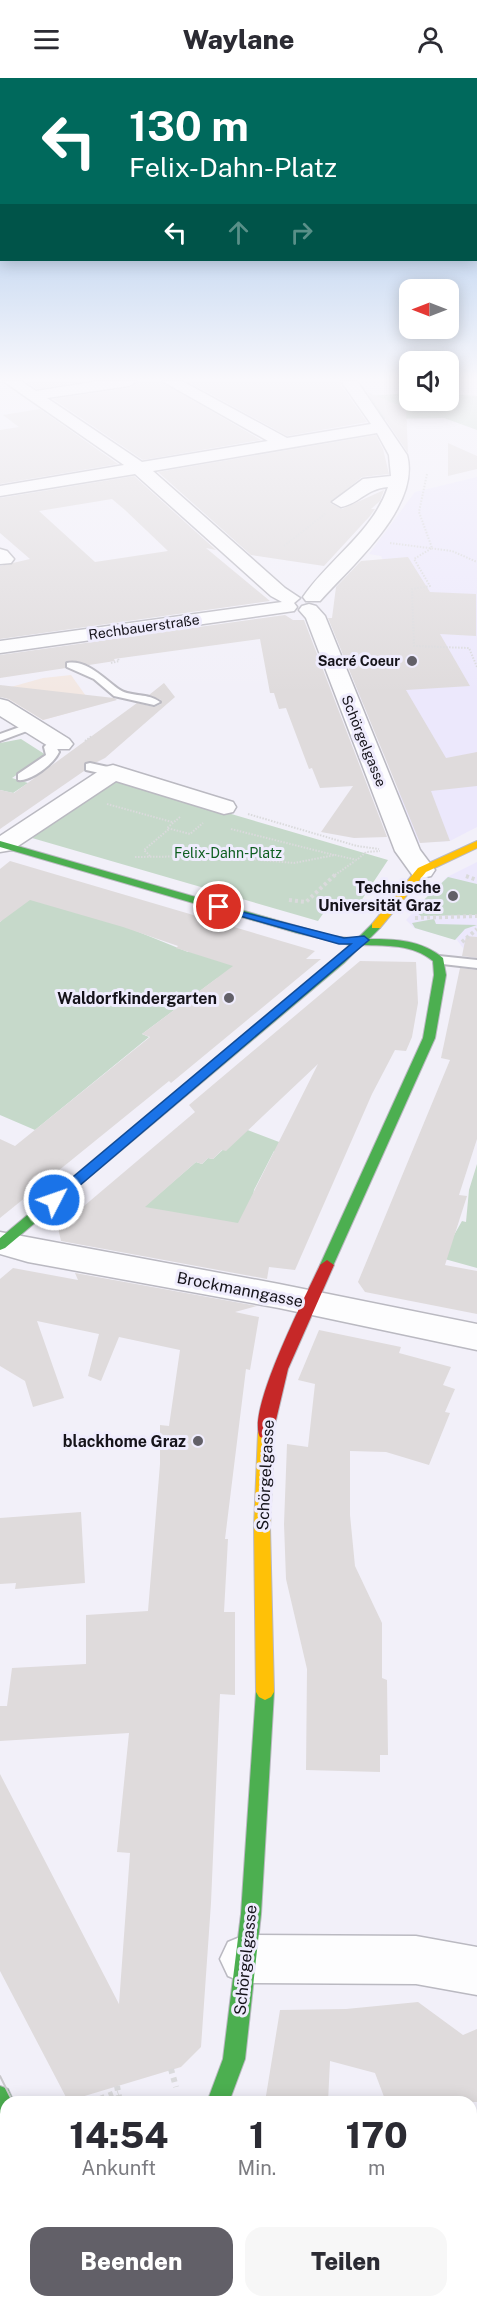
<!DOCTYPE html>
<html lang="de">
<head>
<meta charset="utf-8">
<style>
  :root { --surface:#fff; --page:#f7f7f7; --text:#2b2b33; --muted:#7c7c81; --accent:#626068 }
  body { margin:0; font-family:"Public Sans",sans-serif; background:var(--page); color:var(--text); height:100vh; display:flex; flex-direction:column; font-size:22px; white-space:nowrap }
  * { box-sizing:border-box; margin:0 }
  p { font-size:20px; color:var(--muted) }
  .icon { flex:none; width:33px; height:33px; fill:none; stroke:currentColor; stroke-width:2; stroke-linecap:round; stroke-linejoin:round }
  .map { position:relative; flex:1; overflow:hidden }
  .details { position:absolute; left:0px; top:2018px; width:477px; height:212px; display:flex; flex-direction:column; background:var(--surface); border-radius:18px 18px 0 0; box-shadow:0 3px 15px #0003 }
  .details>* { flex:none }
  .hud { position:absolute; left:0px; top:0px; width:477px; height:183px; box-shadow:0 3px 15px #0003; background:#00695c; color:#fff; overflow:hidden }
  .needle { width:39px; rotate:270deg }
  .buttons { position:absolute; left:399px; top:201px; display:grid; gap:12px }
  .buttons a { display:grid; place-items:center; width:60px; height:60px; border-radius:12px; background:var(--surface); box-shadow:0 3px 15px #0003; font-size:30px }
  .pin { position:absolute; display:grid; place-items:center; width:51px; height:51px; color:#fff; margin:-26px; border:3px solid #fff; border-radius:50%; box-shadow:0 2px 6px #0007 }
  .me { position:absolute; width:66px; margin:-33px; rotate:49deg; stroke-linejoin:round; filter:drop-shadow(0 0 4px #0008) }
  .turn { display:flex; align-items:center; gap:21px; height:126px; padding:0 30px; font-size:27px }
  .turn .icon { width:78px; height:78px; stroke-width:2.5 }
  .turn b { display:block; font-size:42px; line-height:51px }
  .lanes { display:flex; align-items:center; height:57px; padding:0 30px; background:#0003; justify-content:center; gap:30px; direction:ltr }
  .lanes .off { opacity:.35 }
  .eta { display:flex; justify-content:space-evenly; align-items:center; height:102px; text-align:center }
  .eta b { font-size:36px; font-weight:800; line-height:42px }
  .cta { display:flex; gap:12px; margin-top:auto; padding:12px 30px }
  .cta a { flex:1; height:69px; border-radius:18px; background:var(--accent); color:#fff; font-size:24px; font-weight:800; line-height:69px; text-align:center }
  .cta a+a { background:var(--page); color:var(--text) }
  header { display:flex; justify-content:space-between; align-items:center; height:78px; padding:0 30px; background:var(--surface); font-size:27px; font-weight:800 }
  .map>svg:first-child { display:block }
</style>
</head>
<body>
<header><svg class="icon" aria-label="menu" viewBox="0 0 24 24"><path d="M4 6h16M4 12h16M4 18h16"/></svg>Waylane<svg class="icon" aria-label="person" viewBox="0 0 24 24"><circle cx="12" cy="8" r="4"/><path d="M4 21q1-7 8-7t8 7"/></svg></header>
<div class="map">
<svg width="477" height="2228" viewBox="0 0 477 2228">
  <rect width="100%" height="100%" fill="#f2f0f9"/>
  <g fill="#ece8fc">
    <path d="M477,399V749L450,763L413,765L395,713H400L389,678L358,615L349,584L387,490L381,478L369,476L415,414Z"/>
    <path d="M477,784V882L469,878L457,862L414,850L406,842L447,799Z"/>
    <path d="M235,2223H301L302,2228H237Z"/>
  </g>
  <path fill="#f3e8e3" d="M71,597L93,628L43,642L0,616V612L43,600Z"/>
  <g fill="#c6d9ca">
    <path d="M409,315L410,322H448L449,316L477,318V352L444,340L384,341L369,318Z"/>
    <path d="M21,661L46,677L12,700L28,705L13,715L0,712V665Z"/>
    <path d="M112,701L388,782L357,829L331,824L318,843L32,760Z"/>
    <path d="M448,799L477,806V837L421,838L413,832Z"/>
    <path d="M18,805L188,874L192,871L263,877L216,901L142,956L149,959L35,1052L0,1037V844L2,842L0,841Z"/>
    <path d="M434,841L436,846L477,847L465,851L455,862L415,850L412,845Z"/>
    <path d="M245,1051L287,1067L286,1074L274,1073L254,1112L248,1147L138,1134L196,1084L202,1086L208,1080L213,1081Z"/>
    <path d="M477,1086V1190L441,1180L462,1143L466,1144L469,1112Z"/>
  </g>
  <g fill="#dfdbdc" fill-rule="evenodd">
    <path d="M25,303H85L37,311Z"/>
    <path d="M139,303H160L261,362L143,382L53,321L129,310Z"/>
    <path d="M187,303H338L367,344L287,358Z"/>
    <path d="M367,314L406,330L408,375Z"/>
    <path d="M40,331L118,386L0,406V352L19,349L3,337Z"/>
    <path d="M376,357L383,371L389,396L362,399L330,425L342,431L384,412L380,423L371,431H375L370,438L324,488L251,477L158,394Z"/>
    <path d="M448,365L477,378V391L448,398Z"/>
    <path d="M134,398L216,472L206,470L270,523L0,561V488L30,481L0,455V420ZM112,421L125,432L168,473L95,484L39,433Z"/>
    <path d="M408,479L430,514L476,516V558L440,556L470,608L406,612L446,680L477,674V708L431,713L450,763L420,765L328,540H332L336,509L361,483Z"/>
    <path d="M285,537L293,542H304L387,759L354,760L321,754L353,708L320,710L312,690L309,691L286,630L279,631L274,615H270L260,561L114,581L115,583L89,587L67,583L66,590L0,600V577Z"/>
    <path d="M164,605L175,619L105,680L97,684L84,685V693L0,751V712L14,715L137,625L154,629L161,626V622L149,617Z"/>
    <path d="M0,607L114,620L117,622L43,642L9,621L0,619Z"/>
    <path d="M10,783L315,873L306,881H321L171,1005L169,1003L0,1140V1061L15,1068L150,959L142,956L233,888L176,870L178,868L123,849L30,822L0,844V791Z"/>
    <path d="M466,858L477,859V880L462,878Z"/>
    <path d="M360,883L416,884L418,925L412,959L406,973L395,972L372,1016L295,1192L269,1189L267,1201L61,1163L58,1150L195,1034L189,1027ZM318,986L238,1145L145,1129L196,1084L202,1086L208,1080L213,1081L222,1072L226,1073Z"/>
    <path d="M460,890L477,892V1061L459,1117L467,1118L445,1187L477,1193V1236L365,1214L358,1204L450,982L441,980Z"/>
    <path d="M13,1190L78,1202L75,1195L257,1228L235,1234L259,1239L250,1292L246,1291L225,1461H228L224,1534H235V1617L220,1616L211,1825L201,1969L181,1989L68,2023L0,1893V1696L119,1926L130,1775L117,1774L129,1655L0,1663V1628H7L12,1590L86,1586V1537L148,1533L160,1386V1347L169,1348L180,1272L119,1259L101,1303L88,1298L99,1256L37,1243L64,1320L33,1329L25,1303L0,1288V1201Z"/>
    <path d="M319,1252L401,1269L399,1275L451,1289L443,1307L455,1311L445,1334L450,1335L429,1387L386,1374L350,1373V1437L355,1488L382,1545V1600L387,1602L388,1677H380V1694L306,1692L307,1591L286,1501L284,1446L287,1366L308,1369L315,1306L298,1302Z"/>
    <path d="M81,1434L85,1505L15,1511L16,1505L0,1506V1440Z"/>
    <path d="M418,1924L463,1957L477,1951V2024H386L375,1995L330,1983L328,2024H265L280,1932L346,1931Z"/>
  </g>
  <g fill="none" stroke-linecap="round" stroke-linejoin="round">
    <defs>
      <g id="lane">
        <path d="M67,585C87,581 105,602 120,612C131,619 149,615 160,624L154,627L114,618L94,601L67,589Z"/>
        <path d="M31,645L37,648L35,650L0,663V656Z"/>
        <path d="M52,661L62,663L56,669L59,674C54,686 30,704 18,702V696L46,677L44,669Z"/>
        <path d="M90,685L117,691L119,694L113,698L86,692V686Z"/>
        <path d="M439,878L477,882V890L434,885V879Z"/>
      </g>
      <g id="street">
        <path d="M3,303H21L36,313L99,303H137L129,308L47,320L142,384L268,363L162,303H182L287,360L371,346L341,303H357L407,377C421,429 351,488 320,523H306L303,519C329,481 373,454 388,409C365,411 361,425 341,429L332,424L363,401L391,398L389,377L377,355L153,393L285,510L300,520L294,525L297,529L294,533L0,575V563L282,524L271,518L135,396L0,418V408L124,387Z"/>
        <path d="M0,471L7,473L14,481L11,485L0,486Z"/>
        <path d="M309,526L316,528L325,538L420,772L435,792L431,798L422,800L413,798L395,773L306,540L299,532L302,528Z"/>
        <path d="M0,621L8,623L69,661L73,666L69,671H53L0,638Z"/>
        <path d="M113,687L233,724L236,729L233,734L224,736L116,703L12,772L0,774V758L105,689Z"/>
        <path d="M0,1154L279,1206L477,1246V1272L279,1230L28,1184L0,1176Z"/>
        <path d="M245,1857L416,1858L477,1869V1917L416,1906L245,1905L228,1898L220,1881L228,1864Z"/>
      </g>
      <g id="fast">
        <path d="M0,763L332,858L357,861L372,846H380V850L369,861C396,861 421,862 443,880L446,897L435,960L332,1190L327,1192L320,1187L423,960L434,897L433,883C412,866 388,868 362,867L344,885L5,1170L0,1172V1160L350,867L297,855L0,769Z"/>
        <path d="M265,1606L271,1609L274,1614L261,1836L245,1981L229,2024H207L223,1981L241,1836L256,1614L259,1609Z"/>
        <path d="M0,2008L8,2011L14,2024H6V2042L0,2039Z"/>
      </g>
      <g id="slow">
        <path d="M477,763V770L426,794L380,850H372V846L418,790Z"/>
        <path d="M266,1349L272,1351L274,1355L270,1449L274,1614L271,1619L265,1622L259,1619L256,1614L254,1449L258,1355L260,1351Z"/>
        <path d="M86,2223H110L112,2228H88Z"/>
      </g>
      <path id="jam" d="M327,1182L334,1187L288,1291L272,1359L266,1361L260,1359C246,1333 307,1215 320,1187Z"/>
    </defs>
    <use href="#lane" stroke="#bab9c1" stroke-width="4"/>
    <use href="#street" stroke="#bab9c1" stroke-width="3"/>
    <use href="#fast" stroke="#bab9c1" stroke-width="2"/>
    <use href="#slow" stroke="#bab9c1" stroke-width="2"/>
    <use href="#jam" stroke="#bab9c1" stroke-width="2"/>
    <g stroke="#dadadc" stroke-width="2" stroke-dasharray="1.5 1.5" stroke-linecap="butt">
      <path d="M427,396L419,434L432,470L414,481L430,508L412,511L414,568L469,570L477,589"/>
      <path d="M390,465L452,473L477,484"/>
      <path d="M284,468L326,435"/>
      <path d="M111,585L119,583L118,581"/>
      <path d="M85,663L92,658"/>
      <path d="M107,726L172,744"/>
      <path d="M248,736L357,768L379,771"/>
      <path d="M180,739L167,750L190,756L203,745"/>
      <path d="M231,751L334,777"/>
      <path d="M150,778L144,772L169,751"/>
      <path d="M135,779L216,778L294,785L335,777L357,782L366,774L380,773"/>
      <path d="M335,797L355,783"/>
    </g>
    <g stroke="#dadadc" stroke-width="4" stroke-dasharray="3 3" stroke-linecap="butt">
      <path d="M466,798L477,802"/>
      <path d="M289,822L306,824L337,795"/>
      <path d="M415,840L477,838"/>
      <path d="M462,864L477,851"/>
    </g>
    <g stroke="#dadadc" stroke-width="6" stroke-dasharray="4.5 4.5" stroke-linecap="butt">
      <path d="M171,1991L176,2009"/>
      <path d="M117,2008L120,2024"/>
      <path d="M92,2024L118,2014"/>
    </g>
    <use href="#lane" fill="#fdfdfe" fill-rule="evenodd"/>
    <use href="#street" fill="#fdfdfe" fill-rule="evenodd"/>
    <use href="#fast" fill="#4caf50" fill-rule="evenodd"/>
    <use href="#slow" fill="#ffc107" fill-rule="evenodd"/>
    <use href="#jam" fill="#c62828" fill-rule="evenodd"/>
    <g stroke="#c9c8cb" stroke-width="2">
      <path d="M0,1998L13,2024"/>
      <path d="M0,2045L6,2058"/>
      <path d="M84,2223L87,2228"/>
      <path d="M109,2223L111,2228"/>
    </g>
  </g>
  <linearGradient id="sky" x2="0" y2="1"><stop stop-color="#8bb4e5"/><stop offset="0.49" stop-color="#f9f8fc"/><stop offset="1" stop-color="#f9f8fc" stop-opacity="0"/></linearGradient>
  <rect width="477" height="615" fill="url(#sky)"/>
  <path fill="#1a73e8" stroke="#114b97" stroke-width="1.5" d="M215,827L344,860L364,858L369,862L59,1125H49V1119L351,866H339L215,831Z"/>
  <g fill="#626068" stroke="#efecfd" stroke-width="2">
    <circle cx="412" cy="583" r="6"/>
    <circle cx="453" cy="818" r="6"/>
    <circle cx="229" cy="920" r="6"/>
    <circle cx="198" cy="1363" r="6"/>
  </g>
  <g text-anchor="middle" stroke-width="6" stroke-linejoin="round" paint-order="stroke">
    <g font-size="14" fill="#15131a" stroke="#efecfd">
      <text transform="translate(144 549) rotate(-8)" y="5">Rechbauerstraße</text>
      <text transform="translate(364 663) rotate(68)" y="5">Schörgelgasse</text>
    </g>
    <g font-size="14" font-weight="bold" fill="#15131a" stroke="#efecfd" text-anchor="end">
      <text x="400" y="588">Sacré Coeur</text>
    </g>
    <g font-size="14" fill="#0e5e20" stroke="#efecfd">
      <text x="228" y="780">Felix-Dahn-Platz</text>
    </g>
    <g font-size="16" font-weight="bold" fill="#15131a" stroke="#efecfd" text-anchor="end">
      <text x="441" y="815">Technische<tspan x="441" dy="18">Universität Graz</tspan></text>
      <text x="217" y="926">Waldorfkindergarten</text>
      <text x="186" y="1369">blackhome Graz</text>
    </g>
    <g font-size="16" fill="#15131a" stroke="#efecfd">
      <text transform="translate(240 1211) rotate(11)" y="6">Brockmanngasse</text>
      <text transform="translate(265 1397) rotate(-87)" y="6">Schörgelgasse</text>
      <text transform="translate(245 1882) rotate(-84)" y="6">Schörgelgasse</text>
    </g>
  </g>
</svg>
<div class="buttons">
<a><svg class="needle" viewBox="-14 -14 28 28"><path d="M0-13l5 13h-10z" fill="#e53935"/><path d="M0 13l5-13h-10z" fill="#7c7c81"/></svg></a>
<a><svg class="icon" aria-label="sound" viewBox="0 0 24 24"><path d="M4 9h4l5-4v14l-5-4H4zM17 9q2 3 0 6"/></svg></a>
</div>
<div class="pin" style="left:219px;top:829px;background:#d93025"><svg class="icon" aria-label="arrive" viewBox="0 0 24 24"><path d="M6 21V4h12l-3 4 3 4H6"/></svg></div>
<svg class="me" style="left:54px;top:1122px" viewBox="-20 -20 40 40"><circle r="17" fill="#1a73e8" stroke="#fff" stroke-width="3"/><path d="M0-11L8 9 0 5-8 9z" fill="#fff"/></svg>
<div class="hud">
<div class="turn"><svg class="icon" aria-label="left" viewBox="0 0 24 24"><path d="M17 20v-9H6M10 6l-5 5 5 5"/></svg><div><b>130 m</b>Felix-Dahn-Platz</div></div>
<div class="lanes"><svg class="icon" aria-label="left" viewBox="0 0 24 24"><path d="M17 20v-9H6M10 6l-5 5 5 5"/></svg><svg class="icon off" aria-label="ahead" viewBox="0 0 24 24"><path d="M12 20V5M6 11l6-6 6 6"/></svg><svg class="icon off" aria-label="right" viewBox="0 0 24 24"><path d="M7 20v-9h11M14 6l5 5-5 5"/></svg></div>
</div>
<section class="details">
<div class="eta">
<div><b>14:54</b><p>Ankunft</p></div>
<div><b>1</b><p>Min.</p></div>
<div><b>170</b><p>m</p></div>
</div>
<div class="cta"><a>Beenden</a><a>Teilen</a></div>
</section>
</div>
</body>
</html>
